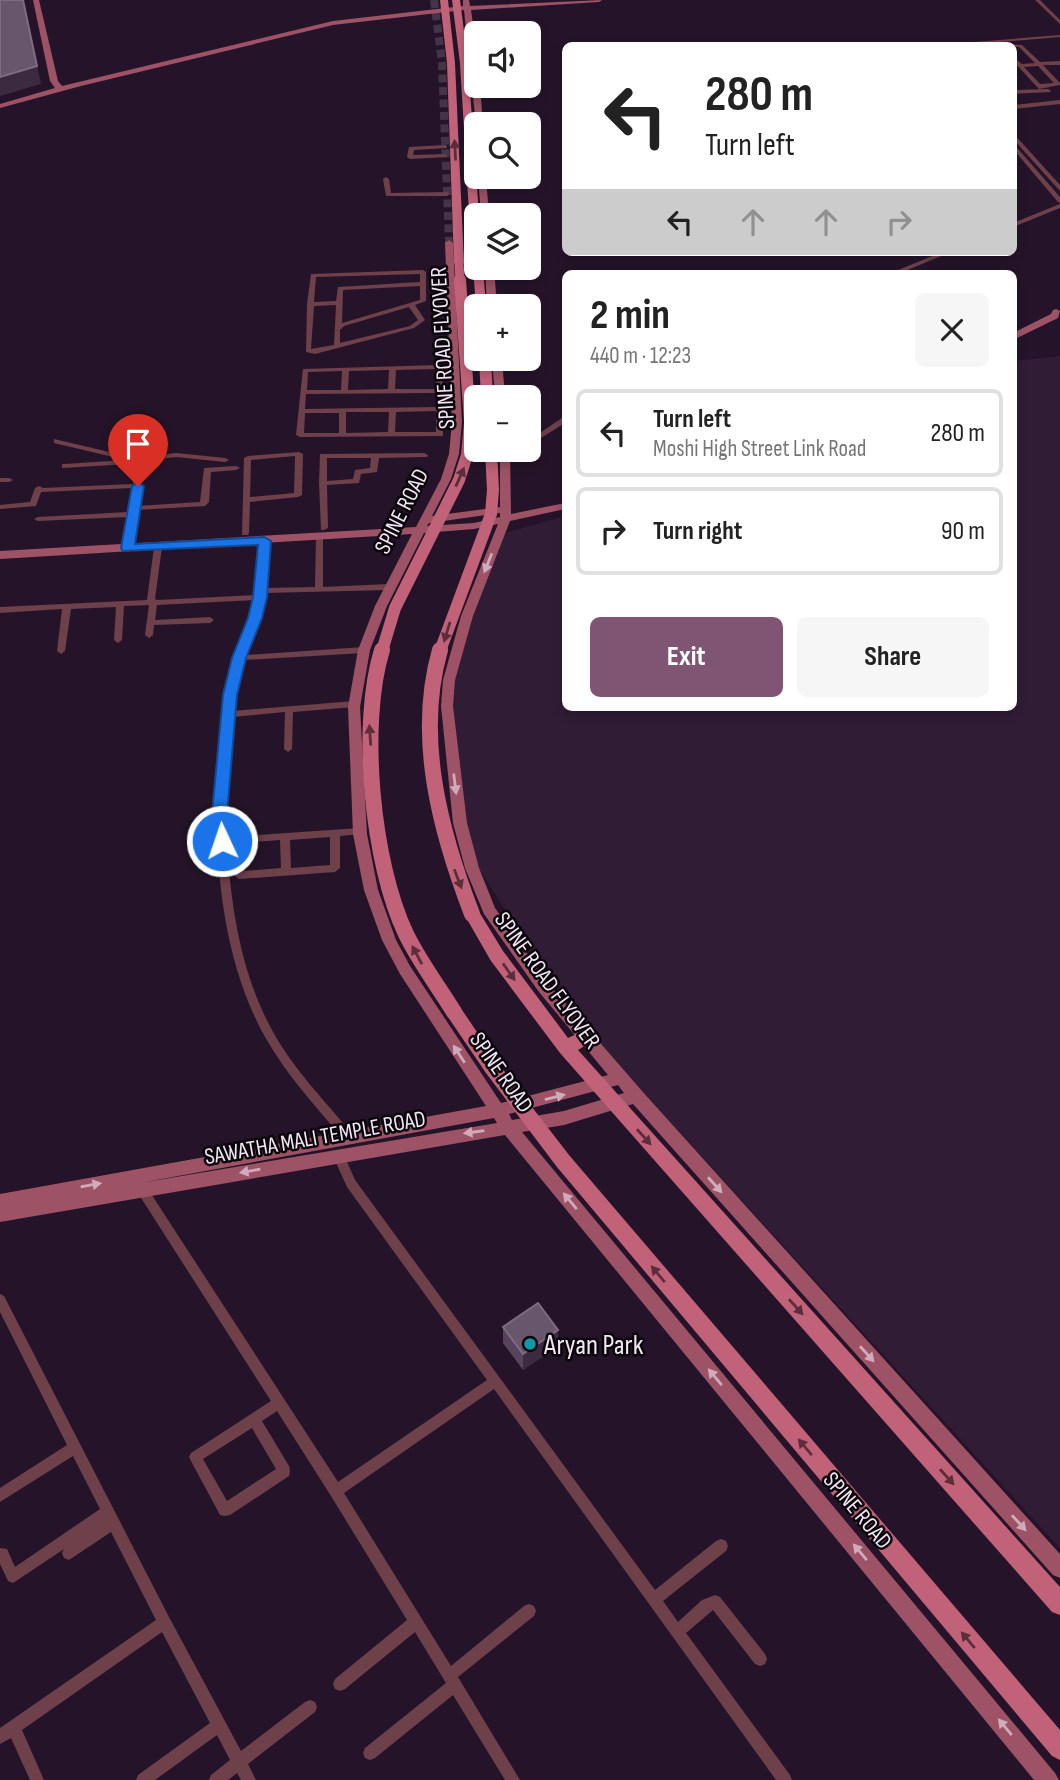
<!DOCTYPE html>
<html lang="en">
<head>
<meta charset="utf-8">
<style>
  :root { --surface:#fff; --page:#f6f6f6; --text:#222; --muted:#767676; --line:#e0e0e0; --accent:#805473 }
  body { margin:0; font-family:"Sofia Sans Condensed",sans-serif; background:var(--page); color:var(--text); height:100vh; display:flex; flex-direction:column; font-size:26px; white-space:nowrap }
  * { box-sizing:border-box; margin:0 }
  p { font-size:23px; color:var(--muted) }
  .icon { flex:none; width:38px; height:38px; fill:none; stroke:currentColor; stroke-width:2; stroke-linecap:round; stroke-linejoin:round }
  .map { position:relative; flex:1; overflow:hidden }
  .details { position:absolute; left:562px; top:270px; width:455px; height:441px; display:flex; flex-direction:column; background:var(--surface); border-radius:10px; box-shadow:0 4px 10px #0003 }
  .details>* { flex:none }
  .banner { position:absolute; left:562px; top:42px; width:455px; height:214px; border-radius:10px; box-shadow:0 4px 10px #0003; background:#fff; color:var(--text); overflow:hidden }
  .controls { position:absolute; left:464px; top:21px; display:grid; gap:14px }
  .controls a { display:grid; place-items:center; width:77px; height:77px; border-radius:10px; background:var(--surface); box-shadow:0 4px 10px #0003; font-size:35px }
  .pin { position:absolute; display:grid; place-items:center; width:60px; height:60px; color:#fff; margin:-72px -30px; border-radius:50% 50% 50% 0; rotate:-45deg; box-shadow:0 0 7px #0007 }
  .pin .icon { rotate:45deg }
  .me { position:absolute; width:77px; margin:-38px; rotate:357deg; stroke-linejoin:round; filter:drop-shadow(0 0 5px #0008) }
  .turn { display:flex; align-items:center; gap:24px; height:147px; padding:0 28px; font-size:32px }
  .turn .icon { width:91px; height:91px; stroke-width:2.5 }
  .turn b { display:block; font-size:49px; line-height:60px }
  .lanes { display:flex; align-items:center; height:66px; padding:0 28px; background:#0003; justify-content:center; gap:35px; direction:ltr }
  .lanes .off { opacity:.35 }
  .round { display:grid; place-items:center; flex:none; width:74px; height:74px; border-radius:10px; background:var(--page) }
  .head { display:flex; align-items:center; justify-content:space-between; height:119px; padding:0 28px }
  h1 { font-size:42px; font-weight:700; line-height:52px }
  .primary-button { display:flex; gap:14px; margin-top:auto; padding:14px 28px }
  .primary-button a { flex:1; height:80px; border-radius:10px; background:var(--accent); color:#fff; font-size:28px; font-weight:700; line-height:80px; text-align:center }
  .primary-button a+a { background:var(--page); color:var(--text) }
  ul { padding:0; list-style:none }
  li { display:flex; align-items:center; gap:21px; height:88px; margin:0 14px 10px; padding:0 14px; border:4px solid var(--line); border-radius:10px }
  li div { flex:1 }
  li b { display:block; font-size:26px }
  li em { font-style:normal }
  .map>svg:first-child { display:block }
</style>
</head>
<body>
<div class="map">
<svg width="1060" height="1780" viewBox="0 0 1060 1780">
  <rect width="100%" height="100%" fill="#251429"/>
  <path fill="#311c36" d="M1060,356V1548L575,1018L474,861L445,708L498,535L565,516V707H1013V361Z"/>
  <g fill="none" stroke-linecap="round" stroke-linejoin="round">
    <path stroke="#443448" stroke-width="8" stroke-dasharray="8 4.5" stroke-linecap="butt" d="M434,0L442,63L449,243"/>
    <g fill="#6e404a" fill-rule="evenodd">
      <path d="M1035,0H1040L1060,20V24Z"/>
      <path d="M1060,35V37L954,46H925Z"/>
      <path d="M1008,44L1022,45L1040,62L1060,61V65H1043L1060,83V85L1039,89L1013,61V57L1022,64L1035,63L1019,47L1008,46ZM1038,66L1054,83L1040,84L1024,67Z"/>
      <path d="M1048,89L1051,91L1050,92L1013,94V90Z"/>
      <path d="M1060,100V104L1013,109V105Z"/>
      <path d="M1013,133L1060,185V191L1013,139Z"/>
      <path d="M1013,143L1060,197V203L1058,202L1013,149Z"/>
      <path d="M445,145L447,146V148L414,150L413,155L445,154L447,155V157L410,159L407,157L409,147Z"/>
      <path d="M386,177L389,179L391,193L447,192L450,194L447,196H386L383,179Z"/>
      <path d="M1060,204V208L1013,227V223Z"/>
      <path d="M942,252H951L900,273H891Z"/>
      <path d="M423,270L426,272V301L415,305L425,320L414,328L315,354L306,352L307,304L311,274ZM420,274V282L338,287L336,301L314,302L316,277ZM420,286V300L342,323L343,290ZM336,305L334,345L311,349L314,306ZM409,307L418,320L410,326L340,343V330L344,326Z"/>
      <path d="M450,278L453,280L452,281L439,291L440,298L454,307L451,309L435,300L433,290Z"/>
      <path d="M439,365L442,367L443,397H456L459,399L456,401H441L443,403V436L300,437L296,435L303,369ZM436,369V389H395L396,370ZM389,370L388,389L348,390L349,371ZM342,371L341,390H307L308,372ZM436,393L437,399L440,401L437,403L436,407L305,409L306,394ZM436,411V432H395L396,412ZM346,412H389L388,432L346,433ZM305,413H339V433H304Z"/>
      <path d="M562,418H565V423L528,446V441Z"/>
      <path d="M54,439L135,458L176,453L225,458L229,460L225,462L176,457L143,461L140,484L142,486L140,488L137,506L200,502L204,468L236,466L240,468L236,470L211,472L209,502L205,506L136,510L131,548L127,550L123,548L128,517L38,521L34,519L38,517L128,512L132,488L41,492L36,506L0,509V505L30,502L35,488L39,486L43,488L133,484L136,462H132L129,464L62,468V464H65L126,460L54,443Z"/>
      <path d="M514,450H523L508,461H502V457Z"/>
      <path d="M299,452L303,454L302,495L298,497L250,502L249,533L248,535H242L244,458L248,456ZM295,456L294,493L250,497L251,460Z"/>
      <path d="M424,453L428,455L427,457L379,458L377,472L361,474L359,483L327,485L328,528L324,530H321L319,483L320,454ZM327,458H371L370,468L355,470L353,479L327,481Z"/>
      <path d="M0,478H9L13,480L9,482H0Z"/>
      <path d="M316,536H319L323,538V587L389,584L393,587L389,590L264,593L260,615L246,655L364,647L368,650L364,653L244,660L236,685L232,711L354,701L358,704L354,707L293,712L292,749L288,752L284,749L285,712L232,717C226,756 225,797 227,837L360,828L365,831L360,834L340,836V868L335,872L239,879L234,875L233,844H227C231,908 241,973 272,1030C293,1069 326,1102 354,1136L355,1139L354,1142L350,1144L346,1142C318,1109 287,1076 265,1037C220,956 212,849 219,759C221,725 224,692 236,660L235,658L238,656L252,615L255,600L157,605L155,620L210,617L214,620L210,623L154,625L153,635L149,638L145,635L149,605L124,606L122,640L118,643L114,640L116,607L71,609L65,651L61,654L57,651L62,609L0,613V607L147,600L154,547L158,545L162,547L155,599L157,600L256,595L260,541L264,539L268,541L265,588L315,587ZM330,837V865L291,868L290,840ZM280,840L281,868L244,871L243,843Z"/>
      <path d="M339,1151L343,1153L355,1180L655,1590L716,1541L721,1539L726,1541L728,1546L726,1551L663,1601L678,1622L702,1600L715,1595L720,1597L765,1654L767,1659L765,1664L760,1666L755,1664L713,1610L686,1633L790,1775L792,1780H776L494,1389L344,1493L451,1666L524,1606L529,1604L534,1606L536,1611L534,1616L458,1677L520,1780H505L453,1695L375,1758L370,1760L365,1758L363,1753L365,1748L446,1683L415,1632L345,1689L340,1691L335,1689L333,1684L335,1679L407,1620L331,1496L277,1411L262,1421L289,1466L290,1471L289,1476L230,1515L225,1516L220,1515L191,1461L189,1457L191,1453L271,1401L136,1190L138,1186L142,1185L146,1186L338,1482L487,1380L347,1187L333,1156L335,1153ZM252,1428L276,1469L227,1501L203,1459Z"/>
      <path d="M0,1294L4,1296L169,1617L241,1751L305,1702L310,1700L315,1702L317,1707L315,1712L248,1764L256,1780H241L237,1773L228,1780H209L211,1775L230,1760L217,1735L155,1780H136L138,1775L210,1723L162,1632L22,1730L44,1780H30L11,1738L0,1744V1728L156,1620L111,1532L69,1560L64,1558L62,1553L64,1549L13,1583L8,1581L0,1564V1548L7,1549L15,1567L100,1509L73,1456L0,1502V1488L67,1445L0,1312Z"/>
    </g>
    <g fill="#9d5365" fill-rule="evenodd">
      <path d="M33,0H39L58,81L62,86L333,21L463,6V0H469L470,6L602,0L599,2L471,10L476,46V86H480L483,124L476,125L464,10L333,25L81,86L0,108V104L55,88L50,81Z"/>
      <path d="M478,177H486L489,215H481Z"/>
      <path d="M449,240L453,243L462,422L459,454L451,479L432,516L500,507V450H510L511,514L565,503V509L510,521L473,616L455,680L453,706L467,823L479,868L495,908L549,984L642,1091L1060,1554V1578L1053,1575L633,1104L564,1125L522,1132L1055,1773L1059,1780H1034L505,1135L0,1222V1194L486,1106L400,974L382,940L364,890L353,834L348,707L358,650L375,606L412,534L0,559V551L416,527L441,479L449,454L452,422L445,243ZM500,513V517L474,523L427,526L429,523ZM498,524L461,616L443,680L441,706L453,823L465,868L484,914L539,992L608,1075L501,1103L410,966L396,940L378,890L367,834L360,707L370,650L387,606L424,533L474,529ZM618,1085L624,1093L564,1111L512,1120L509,1114ZM494,1118L497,1123L140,1183Z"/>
      <path d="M485,268H494L497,306H487Z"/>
      <path d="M1056,309L1060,311L1058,318L1013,340V333L1051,314L1053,310Z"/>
      <path d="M492,359H502L505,397H495Z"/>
    </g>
    <g fill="#c16279" fill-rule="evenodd">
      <path d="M440,0H448L455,63L464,263L459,266L454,263L447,63Z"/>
      <path d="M452,0H460L468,63L479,215H476V249L471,246L460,63Z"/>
      <path d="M476,265V268H483L486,306H476L473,268Z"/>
      <path d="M479,359H491L493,397H481Z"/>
      <path d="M472,908L478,910L503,951L568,1038L585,1030L591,1032L594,1037L591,1042L578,1050L1060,1587V1615L1052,1612L560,1053L491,961L464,914L466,910Z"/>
      <path d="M454,1005L460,1007L498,1063L569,1155L1060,1730V1760L1052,1756L557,1167L486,1073L448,1017L446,1012L448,1007Z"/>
    </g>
    <path stroke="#c16279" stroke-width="9" d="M459,263L460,281"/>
    <g stroke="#c16279" stroke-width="12">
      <path d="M382,651L395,608L459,480L467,455L470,422L460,280"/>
      <path d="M440,651L491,514L493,490L491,450"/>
    </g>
    <g stroke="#c16279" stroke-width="16">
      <path d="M382,650C359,724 372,863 406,934C419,961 438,986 454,1012"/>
      <path d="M440,650C415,737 440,831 472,914"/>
    </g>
  </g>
  <path fill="#57445c" d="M503,1327L558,1346L523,1370L503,1343Z"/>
  <g fill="#3c2a40">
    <path d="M23,0L41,84L0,96V77Z"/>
    <path d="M558,1330V1346L523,1370V1354Z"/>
  </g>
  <g fill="#67566c" stroke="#7d6c82" stroke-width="2">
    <path d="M0,0H23L37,66L0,77Z"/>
    <path d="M538,1303L558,1330L523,1354L503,1327Z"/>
  </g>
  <defs><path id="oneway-solid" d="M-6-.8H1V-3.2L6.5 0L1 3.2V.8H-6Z" transform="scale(1.75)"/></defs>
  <g fill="#5c2e3c">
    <use href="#oneway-solid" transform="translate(455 150) rotate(-93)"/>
    <use href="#oneway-solid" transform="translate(460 477) rotate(-66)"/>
    <use href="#oneway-solid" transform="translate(447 632) rotate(107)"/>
    <use href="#oneway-solid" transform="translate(370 735) rotate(-94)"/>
    <use href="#oneway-solid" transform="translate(458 879) rotate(69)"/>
    <use href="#oneway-solid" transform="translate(417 955) rotate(-118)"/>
    <use href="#oneway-solid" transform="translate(509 972) rotate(55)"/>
    <use href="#oneway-solid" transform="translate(644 1137) rotate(48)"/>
    <use href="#oneway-solid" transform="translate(658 1274) rotate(-130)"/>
    <use href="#oneway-solid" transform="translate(796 1307) rotate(48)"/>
    <use href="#oneway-solid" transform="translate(805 1447) rotate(-130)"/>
    <use href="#oneway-solid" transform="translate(947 1477) rotate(48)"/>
    <use href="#oneway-solid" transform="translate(968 1640) rotate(-130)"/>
  </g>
  <g fill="#d0abbb">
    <use href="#oneway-solid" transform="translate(488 563) rotate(112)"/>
    <use href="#oneway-solid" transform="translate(455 784) rotate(83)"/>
    <use href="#oneway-solid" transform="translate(459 1054) rotate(-123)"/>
    <use href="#oneway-solid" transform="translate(555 1097) rotate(-14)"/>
    <use href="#oneway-solid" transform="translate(474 1132) rotate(172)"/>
    <use href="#oneway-solid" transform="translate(250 1171) rotate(170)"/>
    <use href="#oneway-solid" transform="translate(91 1185) rotate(-10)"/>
    <use href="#oneway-solid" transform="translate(715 1185) rotate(48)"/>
    <use href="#oneway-solid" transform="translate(570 1201) rotate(-130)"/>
    <use href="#oneway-solid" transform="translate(867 1354) rotate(48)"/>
    <use href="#oneway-solid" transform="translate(715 1377) rotate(-130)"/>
    <use href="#oneway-solid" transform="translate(1019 1523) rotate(48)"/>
    <use href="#oneway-solid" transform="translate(860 1552) rotate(-130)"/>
    <use href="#oneway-solid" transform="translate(1005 1727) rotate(-130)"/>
  </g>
  <path fill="#1a73e8" stroke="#114b97" stroke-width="2" d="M138,482L144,486L135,544L264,537L271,541L267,597L262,618L246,658L237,695L227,814L230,841L222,847L214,841L212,814L223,695L232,658L248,618L253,597L258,545L123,551L121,548L132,486Z"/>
  <circle fill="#0f9aa8" stroke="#0a040b" stroke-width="2.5" cx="530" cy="1344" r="7"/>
  <g text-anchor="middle" stroke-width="5" stroke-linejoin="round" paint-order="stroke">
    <g font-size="23" fill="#f2e6f5" stroke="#0a040b">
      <text transform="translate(442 348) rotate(-93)" y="8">SPINE ROAD FLYOVER</text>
      <text transform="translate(401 511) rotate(-63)" y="8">SPINE ROAD</text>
      <text transform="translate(548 980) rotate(54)" y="8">SPINE ROAD FLYOVER</text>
      <text transform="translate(502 1072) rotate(55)" y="8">SPINE ROAD</text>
      <text transform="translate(315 1137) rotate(-10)" y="8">SAWATHA MALI TEMPLE ROAD</text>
      <text transform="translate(858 1510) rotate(50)" y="8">SPINE ROAD</text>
    </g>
    <g font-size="28" fill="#f2e6f5" stroke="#0a040b" text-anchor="start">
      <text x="544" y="1354">Aryan Park</text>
    </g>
  </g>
</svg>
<div class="controls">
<a><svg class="icon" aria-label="sound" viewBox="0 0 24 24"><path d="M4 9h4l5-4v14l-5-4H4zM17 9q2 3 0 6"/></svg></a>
<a><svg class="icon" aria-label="search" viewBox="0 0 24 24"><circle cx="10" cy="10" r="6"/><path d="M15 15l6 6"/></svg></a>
<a><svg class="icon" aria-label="layers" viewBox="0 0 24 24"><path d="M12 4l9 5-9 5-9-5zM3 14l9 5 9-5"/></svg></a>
<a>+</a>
<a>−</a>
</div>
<div class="pin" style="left:138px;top:486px;background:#d93025"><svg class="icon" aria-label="arrive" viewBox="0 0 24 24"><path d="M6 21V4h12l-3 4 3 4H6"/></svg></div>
<svg class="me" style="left:222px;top:841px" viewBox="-20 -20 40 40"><circle r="17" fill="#1a73e8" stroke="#fff" stroke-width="3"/><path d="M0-11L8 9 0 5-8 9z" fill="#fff"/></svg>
<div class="banner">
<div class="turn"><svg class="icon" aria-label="left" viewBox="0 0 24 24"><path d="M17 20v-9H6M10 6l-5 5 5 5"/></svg><div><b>280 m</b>Turn left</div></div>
<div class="lanes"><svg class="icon" aria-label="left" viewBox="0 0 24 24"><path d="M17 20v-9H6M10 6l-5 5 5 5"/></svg><svg class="icon off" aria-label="ahead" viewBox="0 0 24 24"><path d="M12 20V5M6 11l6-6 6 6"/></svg><svg class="icon off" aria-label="ahead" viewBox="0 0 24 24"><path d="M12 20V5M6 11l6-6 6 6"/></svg><svg class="icon off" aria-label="right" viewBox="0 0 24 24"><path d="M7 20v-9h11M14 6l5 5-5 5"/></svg></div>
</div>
<section class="details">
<div class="head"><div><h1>2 min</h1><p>440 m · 12:23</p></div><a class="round"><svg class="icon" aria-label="close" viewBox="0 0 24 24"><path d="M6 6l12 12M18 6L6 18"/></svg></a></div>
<ul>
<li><svg class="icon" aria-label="left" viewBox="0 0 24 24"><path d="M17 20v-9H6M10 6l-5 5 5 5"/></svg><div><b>Turn left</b><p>Moshi High Street Link Road</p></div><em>280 m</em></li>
<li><svg class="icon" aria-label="right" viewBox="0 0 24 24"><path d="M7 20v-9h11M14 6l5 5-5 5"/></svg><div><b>Turn right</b></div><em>90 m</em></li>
</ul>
<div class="primary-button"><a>Exit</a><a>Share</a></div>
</section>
</div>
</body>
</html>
